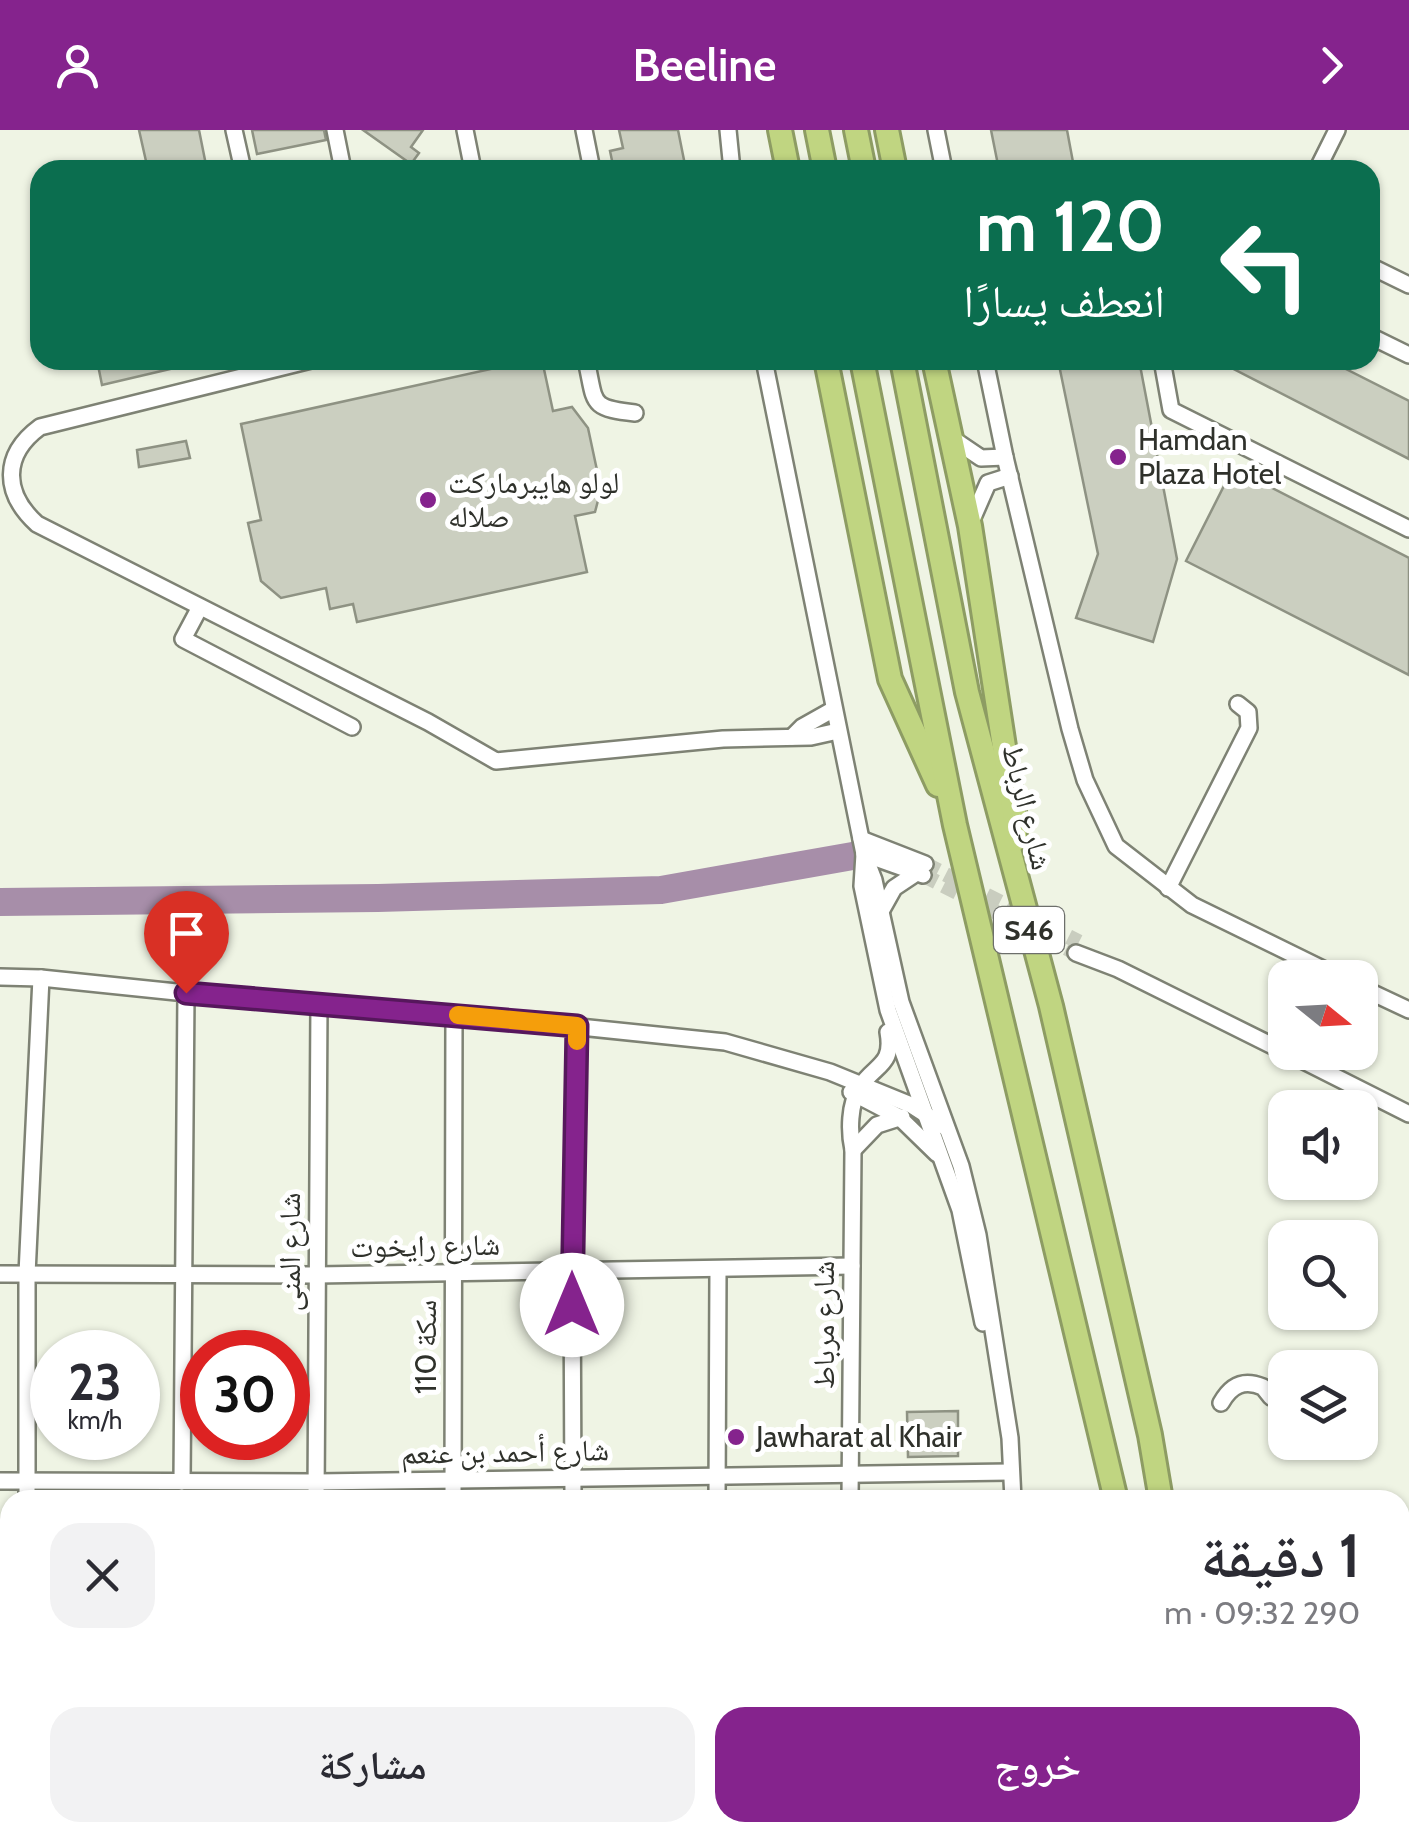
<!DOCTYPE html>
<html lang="ar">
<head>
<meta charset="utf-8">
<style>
  :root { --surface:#fff; --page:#f2f2f3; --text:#2b2b33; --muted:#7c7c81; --accent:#85238d }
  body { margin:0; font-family:Cabin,"Noto Naskh Arabic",sans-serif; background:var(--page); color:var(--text); direction:rtl; height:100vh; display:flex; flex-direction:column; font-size:38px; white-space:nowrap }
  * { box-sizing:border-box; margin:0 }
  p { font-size:32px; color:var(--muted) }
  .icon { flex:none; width:55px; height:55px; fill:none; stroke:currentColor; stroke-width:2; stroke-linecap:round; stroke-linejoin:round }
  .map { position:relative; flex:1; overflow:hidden; direction:ltr }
  .drawer { position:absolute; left:0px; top:1360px; width:1410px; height:352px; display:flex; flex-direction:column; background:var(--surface); border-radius:30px 30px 0 0; box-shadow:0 2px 8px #0004; direction:rtl }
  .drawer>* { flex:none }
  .guide { position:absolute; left:30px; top:30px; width:1350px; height:210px; border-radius:30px; box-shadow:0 2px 8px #0004; direction:rtl; background:#0b6e4f; color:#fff; overflow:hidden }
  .needle { width:65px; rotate:108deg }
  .buttons { position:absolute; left:1268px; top:830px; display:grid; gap:20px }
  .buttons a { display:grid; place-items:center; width:110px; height:110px; border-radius:20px; background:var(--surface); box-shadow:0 2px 8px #0004; font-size:50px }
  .speed { position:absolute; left:30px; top:1200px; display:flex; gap:20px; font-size:50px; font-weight:700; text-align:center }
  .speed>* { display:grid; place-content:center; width:130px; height:130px; border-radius:50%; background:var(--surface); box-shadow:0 2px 8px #0004; line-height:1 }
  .speed small { font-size:25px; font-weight:400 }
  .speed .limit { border:15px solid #d22; background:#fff; color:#111 }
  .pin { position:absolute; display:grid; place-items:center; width:85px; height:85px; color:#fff; margin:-102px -42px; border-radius:50% 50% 50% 0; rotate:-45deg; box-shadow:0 0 10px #0007 }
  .pin .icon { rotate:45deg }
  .me { position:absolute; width:110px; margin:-55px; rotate:0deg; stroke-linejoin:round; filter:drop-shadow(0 0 8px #0008) }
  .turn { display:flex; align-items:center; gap:35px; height:210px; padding:0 50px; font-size:45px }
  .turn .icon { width:130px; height:130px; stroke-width:2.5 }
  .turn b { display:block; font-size:70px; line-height:85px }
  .round { display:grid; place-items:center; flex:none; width:105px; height:105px; border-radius:30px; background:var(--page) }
  .headline { display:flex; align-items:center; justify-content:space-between; height:170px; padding:0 50px }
  h1 { font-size:60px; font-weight:600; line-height:75px }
  .action { display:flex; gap:20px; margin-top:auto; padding:20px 50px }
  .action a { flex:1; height:115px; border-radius:30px; background:var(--accent); color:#fff; font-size:40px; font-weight:600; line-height:115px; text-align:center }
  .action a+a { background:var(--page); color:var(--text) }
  header { display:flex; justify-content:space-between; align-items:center; height:130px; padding:0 50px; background:var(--accent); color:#fff; font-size:45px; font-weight:600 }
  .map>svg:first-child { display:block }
</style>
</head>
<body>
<header><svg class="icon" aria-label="forward" viewBox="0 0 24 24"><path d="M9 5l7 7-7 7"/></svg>Beeline<svg class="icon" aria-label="person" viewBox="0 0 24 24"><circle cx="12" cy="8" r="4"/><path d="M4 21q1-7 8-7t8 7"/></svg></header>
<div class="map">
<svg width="1409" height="1712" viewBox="0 0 1409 1712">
  <rect width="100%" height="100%" fill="#eff4e4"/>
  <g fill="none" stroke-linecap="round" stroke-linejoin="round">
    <path stroke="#a78ea9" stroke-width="28" d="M0,772L378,768L661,760L864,724"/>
  </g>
  <g fill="#cbcfc0" stroke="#8e9283" stroke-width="2.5">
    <path d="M139,0H199L207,40H148Z"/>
    <path d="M252,0H324L326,10L257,24Z"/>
    <path d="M363,0H423L411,17L419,23L411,34Z"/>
    <path d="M619,0H678L686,40H614L610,21L623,18Z"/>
    <path d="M991,0H1067L1073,32L1034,40H999Z"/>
    <path d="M97,230H186L187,235L102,255Z"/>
    <path d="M532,230H542L553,281L572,277L588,298L601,359L595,382L575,386L587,442L357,492L353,474L330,479L326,458L281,468L261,451L248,393L261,390L241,294Z"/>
    <path d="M1058,230H1139L1177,429L1153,512L1076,488L1098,424Z"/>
    <path d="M1216,230H1328L1409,271V329Z"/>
    <path d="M186,311L190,328L139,337L137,320Z"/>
    <path d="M1233,338L1409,428V545L1186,431Z"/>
    <path d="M958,1281V1326L908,1327L907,1282Z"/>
  </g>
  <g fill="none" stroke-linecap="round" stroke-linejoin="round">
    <g stroke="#c9cdbf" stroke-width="15" stroke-dasharray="15 8" stroke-linecap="butt">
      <path d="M925,734L1079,812"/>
      <path d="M923,745L1076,823"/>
    </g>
    <defs>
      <g id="minor">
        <path d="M234,0L243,40"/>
        <path d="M335,0L343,40"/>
        <path d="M465,0L473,40"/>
        <path d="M584,0L592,40"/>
        <path d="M728,0L732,40"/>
        <path d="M936,0L944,40"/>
        <path d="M1138,40H1167"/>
        <path d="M1317,40L1337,0"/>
        <path d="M1370,136L1409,155"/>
        <path d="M1370,206L1409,225"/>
        <path d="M311,230L40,297C2,325 3,363 37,394L428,592L496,631L723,609L811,607L838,601"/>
        <path d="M586,230C596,273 588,278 635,283"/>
        <path d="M764,230L864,724L874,750L901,872L961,1036L978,1105L1010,1308L1013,1370"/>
        <path d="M985,230L1005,327L1070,599L1085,650L1116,716L1192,775L1341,848"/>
        <path d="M1162,230L1171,280L1409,399"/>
        <path d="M950,307L981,328L1005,327"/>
        <path d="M971,392L988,353L1010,346"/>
        <path d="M200,477L183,509L352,597"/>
        <path d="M792,607L802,597L834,579"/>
        <path d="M861,709L925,734"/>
        <path d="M864,724L862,756L888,880L960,1080L983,1193"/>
        <path d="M864,724L923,745"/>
        <path d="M1168,758L1249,598L1248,582L1238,574"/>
        <path d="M880,783L894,758L918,742"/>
        <path d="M1076,823L1118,839L1285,922"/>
        <path d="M0,847L41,848L186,863L454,884L725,912L830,942L911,975L945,997"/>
        <path d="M1360,857L1409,880"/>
        <path d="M1286,922L1409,984"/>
        <path d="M851,962L899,987L937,1024"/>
        <path d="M853,1020L877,995L902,987"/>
        <path d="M0,1144L317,1145L852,1136"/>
        <path d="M1221,1273C1231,1255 1244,1249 1263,1257L1271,1267"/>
        <path d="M0,1351L317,1352L1010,1342"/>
        <path d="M182,1352L186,863"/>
        <path d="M27,1370V1144L41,848"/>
        <path d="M316,1370L319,873"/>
        <path d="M453,1370L454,884"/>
        <path d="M573,1370L572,1141L577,896"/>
        <path d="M717,1370L718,1140"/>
        <path d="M850,1370L853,1020C849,1002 849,974 860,957C875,934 894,936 888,902"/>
        <path d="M1400,1414L1409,1413"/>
        <path d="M1400,1467L1409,1466"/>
        <path d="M0,1559H10"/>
        <path d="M27,1702V1712"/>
        <path d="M187,1702V1712"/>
        <path d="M575,1702V1712"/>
        <path d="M1054,1702L1056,1712"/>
        <path d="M315,1712V1702"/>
        <path d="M452,1712V1702"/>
        <path d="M716,1712V1702"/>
        <path d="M847,1712V1702"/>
      </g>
      <g id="highway">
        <path d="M780,0L788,40"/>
        <path d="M817,0L825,40"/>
        <path d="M856,0L864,40"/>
        <path d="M887,0L895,40"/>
        <path d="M826,230L890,549L938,655"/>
        <path d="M862,230L955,695L1116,1370"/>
        <path d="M902,230L967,562L1051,876L1150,1305L1161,1370"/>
        <path d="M934,230L970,396L1015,688V710"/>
        <path d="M1172,1702L1173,1712"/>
        <path d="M1217,1702L1219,1712"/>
      </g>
    </defs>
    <use href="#minor" stroke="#7e8274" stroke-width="20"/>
    <use href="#highway" stroke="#8d9c63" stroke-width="28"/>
    <use href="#minor" stroke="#fff" stroke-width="15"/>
    <use href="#highway" stroke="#c0d581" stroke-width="22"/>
  </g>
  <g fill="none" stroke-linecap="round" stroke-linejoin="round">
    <defs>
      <path id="route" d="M186,863L577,896L572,1175"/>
    </defs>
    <use href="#route" stroke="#56175c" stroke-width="25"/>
    <use href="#route" stroke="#85238d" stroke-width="18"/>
    <path stroke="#f59e0b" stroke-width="18" d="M458,885L577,896V911"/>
  </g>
  <g fill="#85238d" stroke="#fff" stroke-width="4">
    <circle cx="1118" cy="327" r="10"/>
    <circle cx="428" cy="370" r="10"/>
    <circle cx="736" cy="1307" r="10"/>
  </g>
  <g text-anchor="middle" stroke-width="10" stroke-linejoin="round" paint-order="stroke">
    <rect fill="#fff" stroke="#6d6f6b" stroke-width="2.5" x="994" y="777" width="70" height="46" rx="8"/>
    <g font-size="28" font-weight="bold" fill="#2f312b">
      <text x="1029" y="810">S46</text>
    </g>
    <g font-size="30" fill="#2f312b" stroke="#fff" text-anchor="start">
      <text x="1138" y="320">Hamdan<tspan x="1138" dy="34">Plaza Hotel</tspan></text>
      <text x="448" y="363">لولو هايبرماركت<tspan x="448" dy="34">صلاله</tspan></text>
      <text x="756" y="1317">Jawharat al Khair</text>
    </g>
    <g font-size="30" fill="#2f312b" stroke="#fff">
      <text transform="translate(1027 677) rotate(76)" y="10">شارع الرباط</text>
      <text transform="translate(425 1116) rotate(-1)" y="10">شارع رايخوت</text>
      <text transform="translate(290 1122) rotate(-90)" y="10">شارع المنى</text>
      <text transform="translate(824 1195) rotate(-90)" y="10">شارع مرباط</text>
      <text transform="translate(426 1217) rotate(-90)" y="10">سكة 110</text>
      <text transform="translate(505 1322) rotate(-1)" y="10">شارع أحمد بن عنعم</text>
    </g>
  </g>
</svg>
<div class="buttons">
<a><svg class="needle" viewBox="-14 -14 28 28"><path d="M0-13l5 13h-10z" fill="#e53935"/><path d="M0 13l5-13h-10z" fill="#7c7c81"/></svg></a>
<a><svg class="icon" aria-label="sound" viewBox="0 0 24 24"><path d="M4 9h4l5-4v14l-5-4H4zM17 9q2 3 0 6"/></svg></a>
<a><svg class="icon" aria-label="search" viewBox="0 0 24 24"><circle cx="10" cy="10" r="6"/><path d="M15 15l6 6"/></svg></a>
<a><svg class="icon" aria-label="layers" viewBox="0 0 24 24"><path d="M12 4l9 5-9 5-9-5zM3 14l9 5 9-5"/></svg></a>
</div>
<div class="speed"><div>23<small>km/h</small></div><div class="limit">30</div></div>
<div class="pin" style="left:186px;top:863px;background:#d93025"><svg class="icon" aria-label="arrive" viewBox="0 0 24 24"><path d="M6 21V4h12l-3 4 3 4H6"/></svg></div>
<svg class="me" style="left:572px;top:1175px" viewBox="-20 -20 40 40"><circle r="19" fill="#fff"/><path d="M0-13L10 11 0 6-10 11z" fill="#85238d"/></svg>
<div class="guide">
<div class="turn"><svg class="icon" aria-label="left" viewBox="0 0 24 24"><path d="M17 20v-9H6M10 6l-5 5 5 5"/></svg><div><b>120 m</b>انعطف يسارًا</div></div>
</div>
<section class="drawer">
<div class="headline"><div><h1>1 دقيقة</h1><p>290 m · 09:32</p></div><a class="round"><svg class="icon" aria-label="close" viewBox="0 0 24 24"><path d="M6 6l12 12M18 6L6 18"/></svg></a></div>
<div class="action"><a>خروج</a><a>مشاركة</a></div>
</section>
</div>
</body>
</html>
